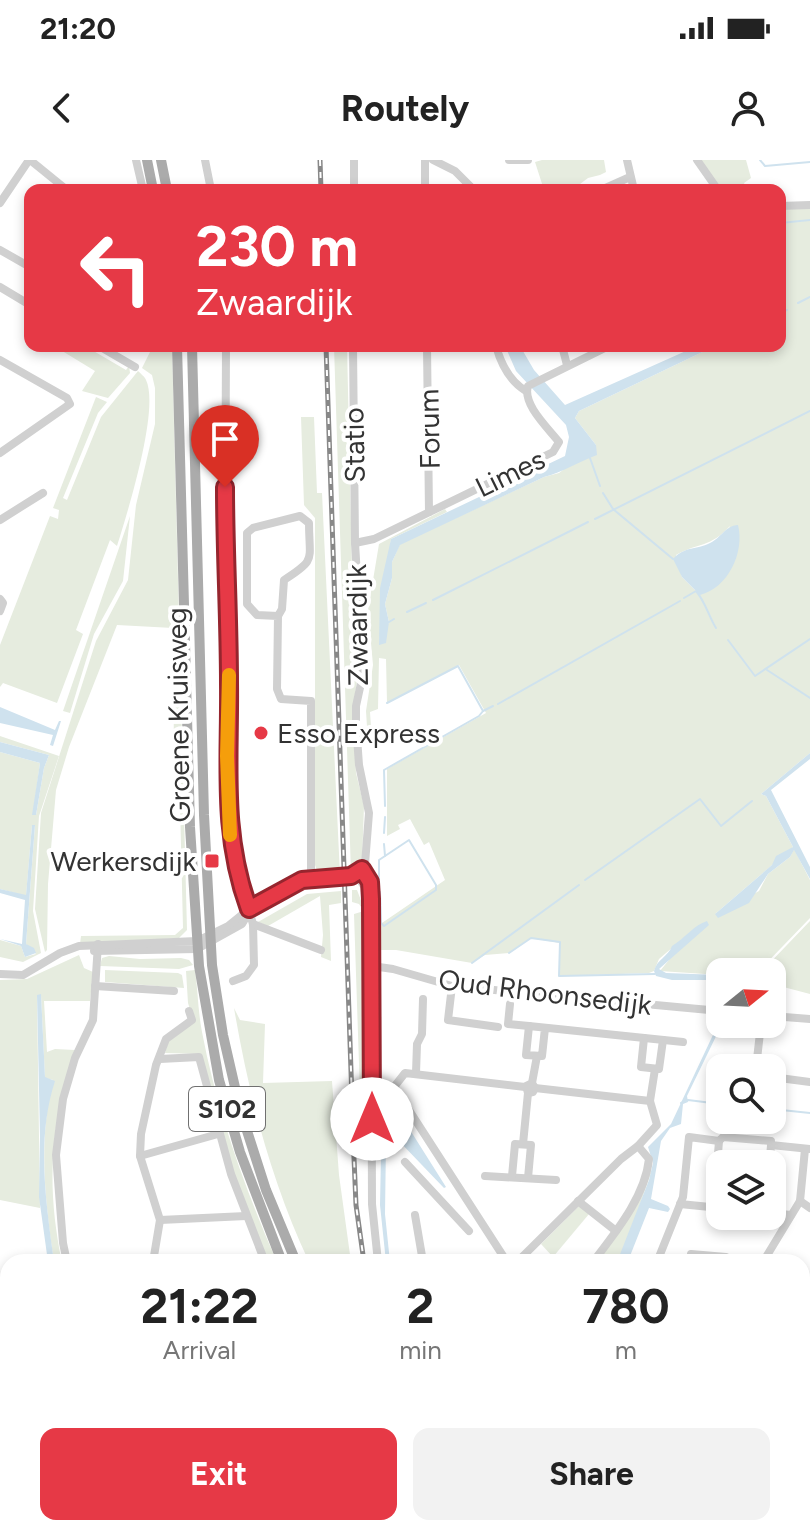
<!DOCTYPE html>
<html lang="en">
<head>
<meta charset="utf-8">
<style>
  :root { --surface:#fff; --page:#f2f2f2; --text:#222; --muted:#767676; --accent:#e63946 }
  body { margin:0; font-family:Figtree,sans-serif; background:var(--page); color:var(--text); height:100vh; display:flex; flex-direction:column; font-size:30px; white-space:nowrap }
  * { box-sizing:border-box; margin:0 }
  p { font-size:26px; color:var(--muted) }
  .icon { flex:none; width:44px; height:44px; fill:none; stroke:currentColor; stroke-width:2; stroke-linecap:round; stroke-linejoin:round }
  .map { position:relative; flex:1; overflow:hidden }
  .details { position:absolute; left:0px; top:1094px; width:810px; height:282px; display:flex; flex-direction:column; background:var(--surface); border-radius:24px 24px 0 0; box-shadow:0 4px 12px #0003 }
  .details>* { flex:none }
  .banner { position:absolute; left:24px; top:24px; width:762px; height:168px; border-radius:16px; box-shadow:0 4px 12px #0003; background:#e63946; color:#fff; overflow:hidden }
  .needle { width:52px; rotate:72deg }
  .tools { position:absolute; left:706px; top:798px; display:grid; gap:16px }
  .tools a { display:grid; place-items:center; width:80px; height:80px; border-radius:16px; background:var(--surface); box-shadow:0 4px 12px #0003; font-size:40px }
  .pin { position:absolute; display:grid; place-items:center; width:68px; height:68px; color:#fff; margin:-82px -34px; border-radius:50% 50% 50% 0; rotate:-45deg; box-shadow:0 0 8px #0007 }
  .pin .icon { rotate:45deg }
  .me { position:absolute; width:88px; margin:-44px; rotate:0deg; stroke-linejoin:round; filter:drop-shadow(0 0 6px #0008) }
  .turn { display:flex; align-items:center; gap:28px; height:168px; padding:0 40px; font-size:36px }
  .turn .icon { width:104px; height:104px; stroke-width:2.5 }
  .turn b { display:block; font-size:56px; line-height:68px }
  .eta { display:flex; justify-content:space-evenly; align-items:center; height:136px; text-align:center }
  .eta b { font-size:48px; font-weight:700; line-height:56px }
  .button { display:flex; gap:16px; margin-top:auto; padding:16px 40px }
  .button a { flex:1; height:92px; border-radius:16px; background:var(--accent); color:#fff; font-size:32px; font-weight:700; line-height:92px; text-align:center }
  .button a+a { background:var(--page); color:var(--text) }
  .status { display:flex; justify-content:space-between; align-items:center; height:56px; padding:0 40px; background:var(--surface); direction:ltr }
  .status svg { height:22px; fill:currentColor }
  header { display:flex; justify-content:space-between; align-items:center; height:104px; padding:0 40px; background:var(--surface); font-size:36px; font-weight:700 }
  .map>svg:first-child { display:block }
</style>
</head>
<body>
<div class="status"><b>21:20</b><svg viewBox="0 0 49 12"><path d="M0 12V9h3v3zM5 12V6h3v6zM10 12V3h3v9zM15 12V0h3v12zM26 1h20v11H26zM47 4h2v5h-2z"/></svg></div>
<header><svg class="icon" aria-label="back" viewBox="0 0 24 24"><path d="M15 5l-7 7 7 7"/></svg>Routely<svg class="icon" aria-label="person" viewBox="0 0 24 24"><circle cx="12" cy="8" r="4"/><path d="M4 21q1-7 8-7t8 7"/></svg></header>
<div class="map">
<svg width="810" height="1375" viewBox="0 0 810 1375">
  <rect width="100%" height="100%" fill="#fff"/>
  <g fill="#e6ecdf" fill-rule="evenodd">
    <path d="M542,0H604L606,12L600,15L588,18L572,30H544L535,2Z"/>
    <path d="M700,0H746L751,18L744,23L747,30L757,25L758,30H722Z"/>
    <path d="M810,48V593L761,634L766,636L793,687L715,754L759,731L768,714L790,697L794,689L810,720V758L758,812H720V815L660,811L694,769L659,799L654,811L649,813L559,816L560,783L531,778L509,793L485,795L472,803L396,790H380L379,765L445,720L429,682L424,685L410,659L398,665L400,669L387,676V609L486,553L459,505L387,543L386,499L379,498L378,549L370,552L372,582L368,583L366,551L373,505L368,450L379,384L445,349L447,352L391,379L379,484L389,462L385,444L392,418V402L400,384L544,317L559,313L596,285L575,258L579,251L715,186H780V49ZM730,366L700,435L682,417L676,395C699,382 710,388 730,366Z"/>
    <path d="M54,186H85L126,210L129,206L130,213L108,238L82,231L95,211Z"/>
    <path d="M153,186H172L187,770L179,778L80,784L81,776L175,775L183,768L179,604L174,598L173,468L117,465L69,587L56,630L48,724L47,790L45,792L35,749L41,653L96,481L128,420L136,345L155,264V228L152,215L142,208Z"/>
    <path d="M334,186H347L353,453L359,510L353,546L356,613L364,646L362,703L351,713Z"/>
    <path d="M138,211C140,213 145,217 146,220C160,249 127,354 117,386L110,380L76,470L83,474L57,543L3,523L0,527V485L50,356L58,359L59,350L53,348L96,237L107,242L98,253L63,338L67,340L101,257Z"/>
    <path d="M301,257H314L317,333H322L340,715L319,716L315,705V358L304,345Z"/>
    <path d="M130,356L123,421L94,474L70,553L63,551Z"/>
    <path d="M0,576L59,596L39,656L33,751L41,793L23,802L0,797V780L21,786L25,797L36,794L26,784L35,665H32L26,736L0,729V592L40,603L33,654L36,655L44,608L49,595L0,582Z"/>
    <path d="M352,730H357L367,756L369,939H363L361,964L354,754L364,751L359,744L352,742Z"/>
    <path d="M341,731V743L329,745L331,801L321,797L323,775L320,736L268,766L258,762L307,734Z"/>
    <path d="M810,761V834L772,824V812H761Z"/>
    <path d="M79,795L84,808L93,812L90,841H44L47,892L55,889L75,890C50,964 46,1026 62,1102H54C45,1042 38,980 53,920L45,918L41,835L37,836L40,1048L0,1040V820L27,819Z"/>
    <path d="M109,796L140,799L181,798L189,800L193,805L179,809L100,806L102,798Z"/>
    <path d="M105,810L178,813L182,815L184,828L105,822Z"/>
    <path d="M195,810C198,831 198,852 202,872C217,951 245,1029 277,1102H267L231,1009L201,894L165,893L168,882L194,862L188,843L186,811Z"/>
    <path d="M234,848L240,860L265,864L263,923L332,921L339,1015L351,1102H309C271,1021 249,936 234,848Z"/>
    <path d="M652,1010L623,1093L617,1102H596Z"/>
    <path d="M579,1046L589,1054L553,1097L541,1084Z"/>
    <path d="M810,1137V1281L802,1270V1151Z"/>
  </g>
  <g fill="#cfe2ee">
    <path d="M505,186H520L534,210L565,245L697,186H715L579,251L575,258L596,285L597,295C578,302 563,312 544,317L400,385L392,402V418L385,444L389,462L386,483L379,485L380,428L391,379L565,296L569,277L566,265L516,211Z"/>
    <path d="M738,365C745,392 728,428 700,435L682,417L673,399C685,386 696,390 710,383C721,378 725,366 738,365Z"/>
    <path d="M0,547L55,570L59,561H61L53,586L50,585L53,575L0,563Z"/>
    <path d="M0,582L49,595L44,608L36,655H32L40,603L0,592Z"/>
    <path d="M810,593V599L771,630L810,707V719L794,690L790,697L768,714L749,743L718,758L715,754L772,705L776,696L793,687L766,636L761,634Z"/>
    <path d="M32,665H35L26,784L34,788L36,793L25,797L21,786L0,779L22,784L25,740L0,733V729L26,735Z"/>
    <path d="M707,761L709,765L659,809L666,813L720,815V820H672L656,816L654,811C657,799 668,797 672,786C684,779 694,765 707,761Z"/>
    <path d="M41,834L45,917L55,921C36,979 46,1043 54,1102H48L39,1037L40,976L37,835Z"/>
    <path d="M720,860L722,864L687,936L688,942L683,944L681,964L670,968L661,981L651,1039L668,1046L670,1049L668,1052L649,1048L630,1096L626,1102H617L649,1020L653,1003L648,987L671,964Z"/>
    <path d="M388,940L393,943L446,1027L444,1028L398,980L393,979L386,983L385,1054L390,1102H386L380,1045L382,945Z"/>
  </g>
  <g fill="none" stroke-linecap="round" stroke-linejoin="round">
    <g stroke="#cfe2ee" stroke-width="2">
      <path d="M760,0L765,6L810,2"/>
      <path d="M780,63L810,60"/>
      <path d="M798,143L810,137"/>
      <path d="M780,153L787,150"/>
      <path d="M590,298L600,326"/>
      <path d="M603,333L613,349L673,399"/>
      <path d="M595,359L810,251"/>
      <path d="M684,438L696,431C705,441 709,457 716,468"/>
      <path d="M433,440L588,362"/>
      <path d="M407,452L426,443"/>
      <path d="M389,462L394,459"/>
      <path d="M728,480L755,516L810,479"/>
      <path d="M767,510L810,538"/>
      <path d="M387,543L458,506L483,551L493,546"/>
      <path d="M498,544L680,441"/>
      <path d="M385,646L384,610L479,556L483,551"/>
      <path d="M384,673L385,657"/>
      <path d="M379,719V700L385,696L384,684"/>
      <path d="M585,720L700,639L721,666L752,641"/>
      <path d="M380,732L381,763L384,766L436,730V725L409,680L385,696"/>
      <path d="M509,793L531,778L560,782L559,816L655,814"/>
      <path d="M472,803L579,725"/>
      <path d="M681,943L688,940L720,944"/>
      <path d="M772,949L810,953"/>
      <path d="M802,1271L810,1282"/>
    </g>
    <g stroke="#d0d0d0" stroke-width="8">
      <path d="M30,0L67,30"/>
      <path d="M136,0L143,30"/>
      <path d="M205,0L211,30"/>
      <path d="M425,0V30"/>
      <path d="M433,0L455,11L474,30"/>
      <path d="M509,0H528"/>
      <path d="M627,0L634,30"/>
      <path d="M697,0L718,30"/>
      <path d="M354,30V0"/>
      <path d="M601,30L630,17"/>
      <path d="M0,43L29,0"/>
      <path d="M780,46L810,45"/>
      <path d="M0,90L30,107"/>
      <path d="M0,127L30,145"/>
      <path d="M99,186L135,207"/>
      <path d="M226,186L225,406L229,490V668L234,700L253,764L254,805L246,816L233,821"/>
      <path d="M427,186L429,352"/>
      <path d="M496,186C501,204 509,221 526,231"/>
      <path d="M562,186L567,205"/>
      <path d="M0,200L67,238L70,244L0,293"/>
      <path d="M0,360L43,333"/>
      <path d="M355,383L374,379L553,292L559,282C548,268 522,244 528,226L609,186"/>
      <path d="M0,439L3,443L0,451"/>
      <path d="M278,456L257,455L247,444V373L253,368L300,356L309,363C309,401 317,399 284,420L282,449L278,456L277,529L281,539L311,541V718"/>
      <path d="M362,709L370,722L371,733"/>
      <path d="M356,715L365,727L371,762L372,1044L378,1102"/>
      <path d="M253,764L321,790"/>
      <path d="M94,791L197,789L242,764L248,754"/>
      <path d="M372,806L393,809L452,826L720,851"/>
      <path d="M0,814L23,815L60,793L79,786L197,781L228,766L249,749L302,720L351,716L359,712L365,704L369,653L359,605L356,563V546L363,514L355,383L353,186"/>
      <path d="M95,826L174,831"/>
      <path d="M452,826L448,860L498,867"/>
      <path d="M510,844L508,864L529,866"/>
      <path d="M772,856L810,859"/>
      <path d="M545,868L542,896L526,895L529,866C580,871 632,877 683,882"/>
      <path d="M644,878L641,907L659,909L663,880"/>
      <path d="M160,899L199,897L231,1014L265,1102"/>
      <path d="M724,907L730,908"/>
      <path d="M756,908L761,864"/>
      <path d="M416,913L417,884L422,874L423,839"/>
      <path d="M772,917L810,922"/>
      <path d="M532,923L526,926L528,933L533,932L535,928L532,923L537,896"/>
      <path d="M394,927L507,1102"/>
      <path d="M372,928L394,927L405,913L525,927"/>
      <path d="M650,941L655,909"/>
      <path d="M719,981L718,994L770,998L771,985"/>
      <path d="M523,984L528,933"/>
      <path d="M140,996L218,974"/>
      <path d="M405,1002L469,1071"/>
      <path d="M485,1016L556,1020"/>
      <path d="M512,1016L515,984L531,985L528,1018"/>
      <path d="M578,1041L616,1071"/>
      <path d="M800,1041L810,1048"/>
      <path d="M680,1044L720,1048"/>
      <path d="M772,1053L791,1055"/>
      <path d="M415,1055L423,1102"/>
      <path d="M160,1060L246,1056"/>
      <path d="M691,1094L726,1097L725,1102"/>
      <path d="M67,1102L63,1083L56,995L63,939L75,898L93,860L98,784"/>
      <path d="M153,1102L160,1060L140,996L141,974L156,905L166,879L192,860L189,851"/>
      <path d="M517,1102L621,999L638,986L657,965L650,941L535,928"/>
      <path d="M593,1102C615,1073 645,1037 649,999L638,986"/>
      <path d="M657,1102L683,1037L689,977L719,981L723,977L771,981V985L810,989"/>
      <path d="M763,1102L800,1041L805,989"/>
      <path d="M802,1145L810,1132"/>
      <path d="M802,1284L810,1295"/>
      <path d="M423,1368L428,1375"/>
      <path d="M496,1368L501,1375"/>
      <path d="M757,1368L758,1369"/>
      <path d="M97,1375L99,1368"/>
      <path d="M131,1375V1368"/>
      <path d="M261,1375V1368"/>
      <path d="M363,1375L367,1368"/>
      <path d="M520,1375L530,1368"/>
      <path d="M618,1375L629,1368"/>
    </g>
    <g stroke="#ababab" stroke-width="10">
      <path d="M147,0L153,30"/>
      <path d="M161,0L167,30"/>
      <path d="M177,186L190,667L199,806L219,920L240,992L282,1102"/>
      <path d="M192,186L204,655L212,805L223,875L240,949L266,1030L296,1102"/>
      <path d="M438,1368L442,1375"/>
      <path d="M455,1368L460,1375"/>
    </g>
    <defs>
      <g id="rail">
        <path d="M320,0L321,30"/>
        <path d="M326,186L354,998L356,1045L364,1102"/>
        <path d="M479,1368L483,1375"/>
      </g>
    </defs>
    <use href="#rail" stroke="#888" stroke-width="5"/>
    <use href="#rail" stroke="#fff" stroke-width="2" stroke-dasharray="6" stroke-linecap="butt"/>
  </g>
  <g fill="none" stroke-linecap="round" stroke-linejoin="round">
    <defs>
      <path id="route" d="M225,327C225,393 229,458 229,524C230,603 221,673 249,749L302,720L351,716L362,709L370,722L371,739L372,959"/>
    </defs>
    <use href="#route" stroke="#96252e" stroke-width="20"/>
    <use href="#route" stroke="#e63946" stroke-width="14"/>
    <path stroke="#f59e0b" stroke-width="14" d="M229,515L227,596L230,675"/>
  </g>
  <g fill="#e63946" stroke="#fff" stroke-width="3">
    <circle cx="261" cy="573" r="8"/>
    <rect x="204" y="693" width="16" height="16" rx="4"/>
  </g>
  <g text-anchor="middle" stroke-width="8" stroke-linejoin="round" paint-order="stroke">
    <rect fill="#fff" stroke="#707070" stroke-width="2" x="189" y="927" width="76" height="44" rx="6"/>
    <g font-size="26" font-weight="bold" fill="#333">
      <text x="227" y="958">S102</text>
    </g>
    <g font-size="28" fill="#333" stroke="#fff">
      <text transform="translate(429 269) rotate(-91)" y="10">Forum</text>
      <text transform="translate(354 285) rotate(-91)" y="10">Statio</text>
      <text transform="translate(510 313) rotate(-26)" y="10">Limes</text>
      <text transform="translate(357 465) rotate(-91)" y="10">Zwaardijk</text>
      <text transform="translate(178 555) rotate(-91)" y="10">Groene Kruisweg</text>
      <text transform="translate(545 832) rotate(7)" y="10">Oud Rhoonsedijk</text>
    </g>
    <g font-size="28" fill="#333" stroke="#fff" text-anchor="start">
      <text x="277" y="583">Esso Express</text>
      <text x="196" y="711" text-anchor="end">Werkersdijk</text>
    </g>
  </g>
</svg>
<div class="tools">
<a><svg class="needle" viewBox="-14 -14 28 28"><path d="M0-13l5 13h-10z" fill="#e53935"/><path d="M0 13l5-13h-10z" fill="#767676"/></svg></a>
<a><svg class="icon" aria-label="search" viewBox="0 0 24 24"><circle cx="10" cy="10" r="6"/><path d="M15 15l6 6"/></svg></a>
<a><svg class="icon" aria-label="layers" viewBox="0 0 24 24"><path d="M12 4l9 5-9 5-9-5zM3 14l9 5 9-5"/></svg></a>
</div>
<div class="pin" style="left:225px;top:327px;background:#d93025"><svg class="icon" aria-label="arrive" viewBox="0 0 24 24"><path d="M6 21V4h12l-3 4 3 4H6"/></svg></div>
<svg class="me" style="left:372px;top:959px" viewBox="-20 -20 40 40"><circle r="19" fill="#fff"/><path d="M0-13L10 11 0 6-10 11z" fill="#e63946"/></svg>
<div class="banner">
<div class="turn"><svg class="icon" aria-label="left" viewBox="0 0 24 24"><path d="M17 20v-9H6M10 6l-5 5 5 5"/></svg><div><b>230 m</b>Zwaardijk</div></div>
</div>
<section class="details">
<div class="eta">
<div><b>21:22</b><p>Arrival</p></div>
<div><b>2</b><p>min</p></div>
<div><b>780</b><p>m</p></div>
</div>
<div class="button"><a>Exit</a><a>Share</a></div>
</section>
</div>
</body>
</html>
